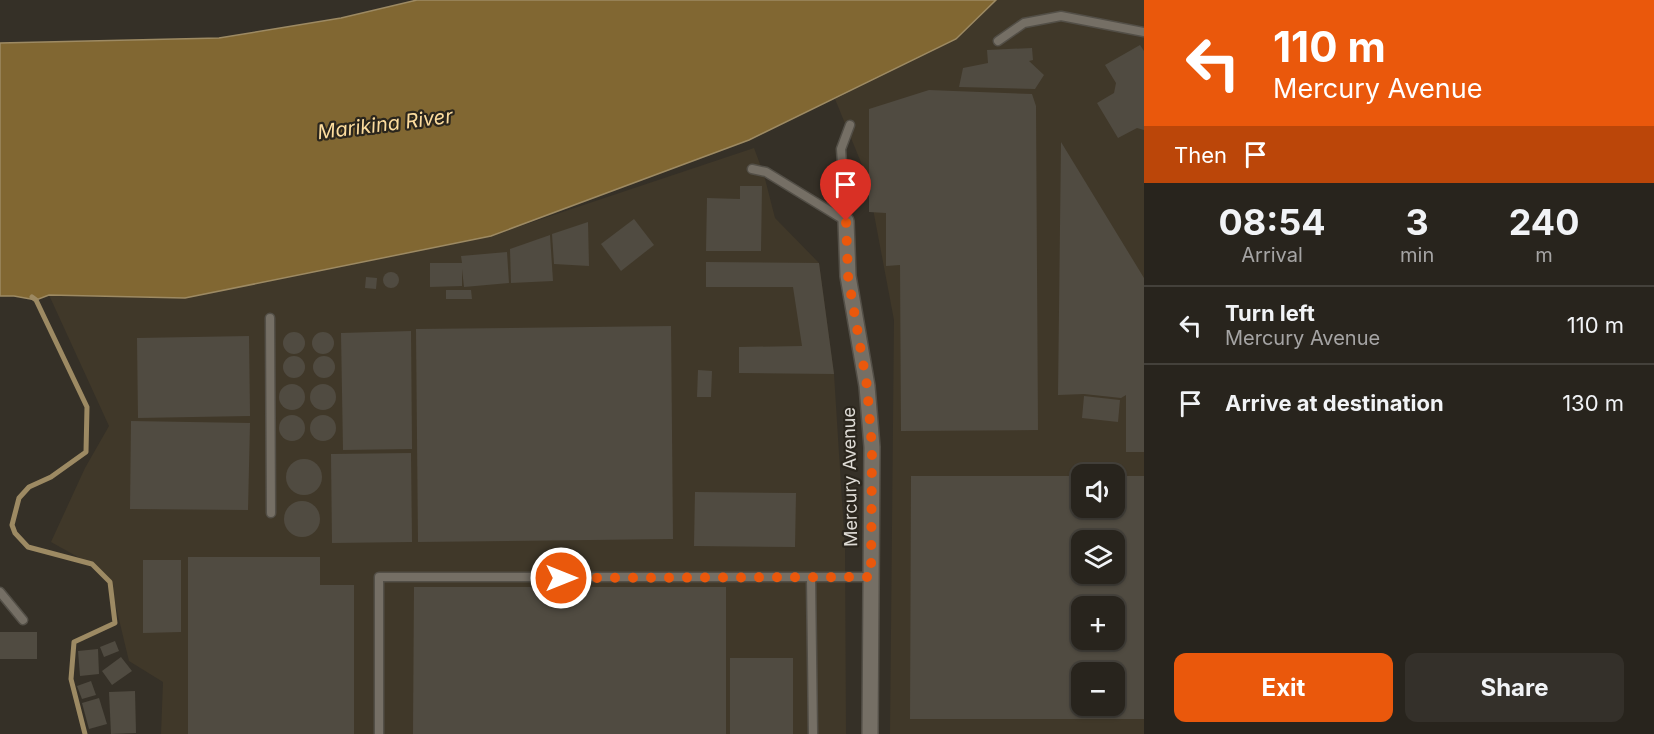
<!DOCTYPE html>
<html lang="en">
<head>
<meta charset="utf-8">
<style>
  :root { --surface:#28241d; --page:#34302a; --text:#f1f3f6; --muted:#a5a4a4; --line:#44413b; --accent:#ea580c }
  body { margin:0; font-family:Inter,sans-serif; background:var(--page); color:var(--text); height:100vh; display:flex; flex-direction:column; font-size:22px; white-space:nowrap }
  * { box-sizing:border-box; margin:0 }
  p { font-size:20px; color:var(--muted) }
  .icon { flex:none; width:33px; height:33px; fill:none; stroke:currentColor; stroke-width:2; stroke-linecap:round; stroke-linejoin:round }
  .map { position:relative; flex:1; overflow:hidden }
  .details { display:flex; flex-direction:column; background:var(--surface); width:510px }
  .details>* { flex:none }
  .guide { background:#ea580c; color:#fff; overflow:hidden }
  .controls { position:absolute; left:1071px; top:464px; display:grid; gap:12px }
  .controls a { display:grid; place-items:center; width:54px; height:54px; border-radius:12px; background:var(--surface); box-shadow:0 2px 4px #0004,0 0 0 2px var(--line); font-size:30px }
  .pin { position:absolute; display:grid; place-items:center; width:51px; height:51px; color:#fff; margin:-62px -26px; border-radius:50% 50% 50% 0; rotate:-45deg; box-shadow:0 0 6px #0007 }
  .pin .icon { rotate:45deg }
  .me { position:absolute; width:66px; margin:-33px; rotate:90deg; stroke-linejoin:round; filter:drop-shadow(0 0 4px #0008) }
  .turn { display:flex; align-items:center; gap:21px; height:126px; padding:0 30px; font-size:27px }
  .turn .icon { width:78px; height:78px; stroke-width:2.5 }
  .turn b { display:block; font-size:42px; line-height:51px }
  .then { display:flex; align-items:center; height:57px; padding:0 30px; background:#0003; gap:12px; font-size:22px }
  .eta { display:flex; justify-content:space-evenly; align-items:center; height:102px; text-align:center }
  .eta b { font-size:36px; font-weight:700; line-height:42px }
  .cta { display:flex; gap:12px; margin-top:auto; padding:12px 30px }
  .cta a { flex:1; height:69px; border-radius:12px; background:var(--accent); color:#fff; font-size:24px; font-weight:700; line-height:69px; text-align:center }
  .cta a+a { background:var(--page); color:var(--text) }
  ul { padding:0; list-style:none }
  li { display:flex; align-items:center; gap:18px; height:78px; padding:0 30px; border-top:2px solid var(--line) }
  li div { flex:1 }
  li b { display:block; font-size:22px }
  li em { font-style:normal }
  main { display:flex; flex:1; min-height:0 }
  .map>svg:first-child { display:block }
</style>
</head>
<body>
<main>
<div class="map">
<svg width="1144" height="734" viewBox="0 0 1144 734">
  <rect width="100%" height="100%" fill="#353027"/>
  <g fill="#403829" fill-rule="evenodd">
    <path d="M996,0H1144V734H890L894,320L867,177L835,99L956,39ZM1082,474H1114V507H1082ZM1082,540H1114V573H1082ZM1082,606H1114V639H1082ZM1082,672H1114V705H1082Z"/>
    <path d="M754,148L764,175L775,218L819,263L834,374L845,549L846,734H161L163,682L129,661L110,582L94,566L51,542L85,468L109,426L49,295L185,298L491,236Z"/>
  </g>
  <path fill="#816732" stroke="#9d8a63" stroke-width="1.5" d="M417,0H996L956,39L749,140L491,236L185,298L49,295L36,300L14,296H0V43L219,38L341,18Z"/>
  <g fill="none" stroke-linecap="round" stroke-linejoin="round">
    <path stroke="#9d8a63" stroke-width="5" d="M32,297L36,300L87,407L86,452L51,477L29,487L19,498L12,525L15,533L28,547L92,564L110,582L115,623L74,642L71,679L85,734"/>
  </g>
  <g fill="#504b41" fill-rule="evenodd">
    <path d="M1140,45L1144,51V130L1137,128L1118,138L1097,103L1114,93L1116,83L1105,65Z"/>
    <path d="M1032,48L1033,60L1029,61L1044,75L1035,89L959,87L963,68L988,63L987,50Z"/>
    <path d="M929,90L1032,94L1036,106L1038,430L901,431L900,265L886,266V213L869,212V109Z"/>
    <path d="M1061,142L1144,278V452H1126V395L1121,398L1084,394L1058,395Z"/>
    <path d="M740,186H762L761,251H706L707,198L740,199Z"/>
    <path d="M634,219L654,245L621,271L601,244Z"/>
    <path d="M588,222L589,266L554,264L552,234Z"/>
    <path d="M550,235L553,281L511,283L510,249Z"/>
    <path d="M507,252L509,283L464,287L462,269V286L430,287V263H462L461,256Z"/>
    <path d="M706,262L819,263L834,374L739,373V347L802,346L793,287H706Z"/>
    <circle cx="391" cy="280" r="8"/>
    <path d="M366,277L377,278L376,289L365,288Z"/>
    <path d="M446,290H471L472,299H446Z"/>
    <path d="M671,326L673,539L418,542L416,329Z"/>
    <path d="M411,331L412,449L343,450L341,333Z"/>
    <circle cx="294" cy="343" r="11"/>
    <circle cx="323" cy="343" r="11"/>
    <path d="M249,336L250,416L138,418L137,338Z"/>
    <circle cx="324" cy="367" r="11"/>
    <circle cx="294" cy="367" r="11"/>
    <path d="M698,370L712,371L711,397H697Z"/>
    <circle cx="292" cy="397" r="13"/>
    <circle cx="323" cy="397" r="13"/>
    <path d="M1084,396L1120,400L1118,422L1082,418Z"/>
    <circle cx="292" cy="428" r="13"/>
    <circle cx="323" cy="428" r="13"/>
    <path d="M131,421L250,423L248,510L130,509Z"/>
    <path d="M411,453L412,542L332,543L331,454Z"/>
    <circle cx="304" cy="477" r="18"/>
    <path d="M911,476H1082V507H1114V476H1144V719H910ZM1082,540H1114V573H1082ZM1082,606H1114V639H1082ZM1082,672H1114V705H1082Z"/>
    <path d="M695,492L796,493L795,547L694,546Z"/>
    <circle cx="302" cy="519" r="18"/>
    <path d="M188,557H320V585H354V734H188Z"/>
    <path d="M143,560H181V632L143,633Z"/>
    <path d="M414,587H726V734H413Z"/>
    <rect x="0" y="632" width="37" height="27"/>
    <path d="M115,641L119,651L104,657L100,647Z"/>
    <path d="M98,649L99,674L80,676L78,651Z"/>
    <path d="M121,657L132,671L112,685L102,671Z"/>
    <rect x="730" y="658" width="63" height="76"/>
    <path d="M91,681L96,695L82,699L77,686Z"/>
    <path d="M135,691L136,733L111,734L109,692Z"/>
    <path d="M99,698L107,724L89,729L82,703Z"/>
  </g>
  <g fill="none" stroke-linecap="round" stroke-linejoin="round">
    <defs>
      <g id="service">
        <path d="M998,41L1024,23L1061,16L1144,32"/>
        <path d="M752,169L766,172L846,221"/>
        <path d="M846,221L841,149L850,125"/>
        <path d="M270,318L271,513"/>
        <path d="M811,578L813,734"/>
        <path d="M0,592L23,620"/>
        <path d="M379,734V577H871"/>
      </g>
      <path id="minor" d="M846,221L848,276L867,386L872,447L870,734"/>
    </defs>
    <use href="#service" stroke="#534f47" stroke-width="11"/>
    <use href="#minor" stroke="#534f47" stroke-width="18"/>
    <use href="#service" stroke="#756f65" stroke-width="8"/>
    <use href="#minor" stroke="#756f65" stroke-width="15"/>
  </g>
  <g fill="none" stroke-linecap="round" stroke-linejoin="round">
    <path stroke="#ea580c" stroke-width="10" stroke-dasharray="0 18" d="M561,578L871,577L872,447L867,386L848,276L846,221"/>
  </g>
  <g text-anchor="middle" stroke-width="4.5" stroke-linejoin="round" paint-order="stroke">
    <g font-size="18" fill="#dfdcd6" stroke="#2b261d">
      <text transform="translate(850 477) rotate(-91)" y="6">Mercury Avenue</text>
    </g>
    <g font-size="20" font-style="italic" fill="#fcdc9e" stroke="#2b261d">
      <text transform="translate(385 124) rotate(-7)" y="7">Marikina River</text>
    </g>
  </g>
</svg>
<div class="controls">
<a><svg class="icon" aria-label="sound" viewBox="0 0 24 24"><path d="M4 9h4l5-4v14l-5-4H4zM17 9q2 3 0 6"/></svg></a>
<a><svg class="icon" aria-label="layers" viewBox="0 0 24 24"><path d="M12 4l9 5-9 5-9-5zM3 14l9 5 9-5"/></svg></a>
<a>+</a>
<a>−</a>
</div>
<div class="pin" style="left:846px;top:221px;background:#d93025"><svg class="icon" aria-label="arrive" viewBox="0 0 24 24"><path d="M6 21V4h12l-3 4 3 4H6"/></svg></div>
<svg class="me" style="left:561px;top:578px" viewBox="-20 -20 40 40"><circle r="17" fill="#ea580c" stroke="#fff" stroke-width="3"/><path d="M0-11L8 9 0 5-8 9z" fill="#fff"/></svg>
</div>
<section class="details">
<div class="guide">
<div class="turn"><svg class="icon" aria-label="left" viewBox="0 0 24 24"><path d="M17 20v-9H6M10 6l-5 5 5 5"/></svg><div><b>110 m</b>Mercury Avenue</div></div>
<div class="then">Then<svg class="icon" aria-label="arrive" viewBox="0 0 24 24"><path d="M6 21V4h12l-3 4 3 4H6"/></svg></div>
</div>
<div class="eta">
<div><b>08:54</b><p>Arrival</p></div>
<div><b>3</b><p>min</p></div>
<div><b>240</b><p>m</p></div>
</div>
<ul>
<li><svg class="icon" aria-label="left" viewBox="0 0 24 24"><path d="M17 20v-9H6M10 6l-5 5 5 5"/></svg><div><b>Turn left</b><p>Mercury Avenue</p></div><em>110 m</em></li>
<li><svg class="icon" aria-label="arrive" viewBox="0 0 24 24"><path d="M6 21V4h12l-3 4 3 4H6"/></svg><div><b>Arrive at destination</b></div><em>130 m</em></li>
</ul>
<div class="cta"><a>Exit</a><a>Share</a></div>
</section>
</main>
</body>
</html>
